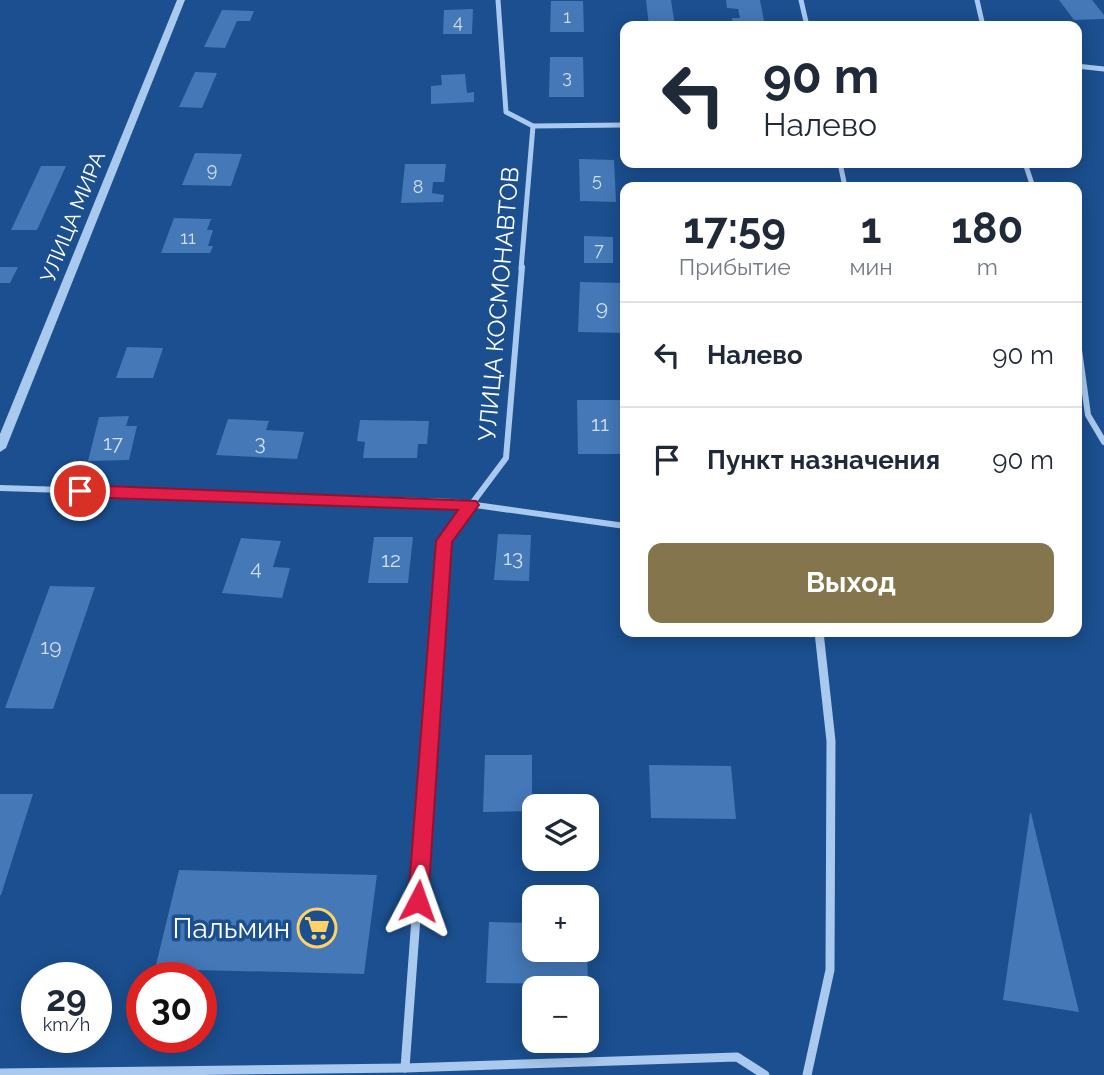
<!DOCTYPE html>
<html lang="ru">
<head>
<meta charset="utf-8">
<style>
  :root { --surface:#fff; --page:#f6f6f7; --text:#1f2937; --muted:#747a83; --line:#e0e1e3; --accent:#84754c }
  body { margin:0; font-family:Raleway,sans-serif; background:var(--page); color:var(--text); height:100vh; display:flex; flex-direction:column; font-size:26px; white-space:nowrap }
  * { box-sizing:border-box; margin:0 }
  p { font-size:23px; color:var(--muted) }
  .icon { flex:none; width:38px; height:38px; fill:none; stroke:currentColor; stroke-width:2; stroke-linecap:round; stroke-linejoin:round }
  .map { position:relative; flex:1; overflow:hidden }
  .panel { position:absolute; left:620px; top:182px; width:462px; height:455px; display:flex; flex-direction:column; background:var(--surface); border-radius:14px; box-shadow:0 4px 18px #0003 }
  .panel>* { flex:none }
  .hud { position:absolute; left:620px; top:21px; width:462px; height:147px; border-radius:14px; box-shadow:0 4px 18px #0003; background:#fff; color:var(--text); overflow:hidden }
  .tools { position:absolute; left:522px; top:794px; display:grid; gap:14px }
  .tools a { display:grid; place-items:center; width:77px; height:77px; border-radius:14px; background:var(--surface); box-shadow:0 4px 18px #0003; font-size:35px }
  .speed { position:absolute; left:21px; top:962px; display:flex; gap:14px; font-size:35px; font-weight:700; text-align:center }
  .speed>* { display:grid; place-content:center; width:91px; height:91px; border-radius:50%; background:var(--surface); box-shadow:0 4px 18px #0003; line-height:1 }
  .speed small { font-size:18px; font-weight:400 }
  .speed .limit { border:10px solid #d22; background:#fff; color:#111 }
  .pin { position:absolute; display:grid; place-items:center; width:60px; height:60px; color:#fff; margin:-30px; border:4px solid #fff; border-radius:50%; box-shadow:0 2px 7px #0007 }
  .me { position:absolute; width:77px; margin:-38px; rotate:4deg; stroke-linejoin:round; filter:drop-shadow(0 0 5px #0008) }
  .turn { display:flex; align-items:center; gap:24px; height:147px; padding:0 28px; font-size:32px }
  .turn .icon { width:91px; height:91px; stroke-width:2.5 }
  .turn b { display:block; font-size:49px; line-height:60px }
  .eta { display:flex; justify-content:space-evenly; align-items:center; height:119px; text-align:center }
  .eta b { font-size:42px; font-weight:700; line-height:49px }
  .button { display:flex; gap:14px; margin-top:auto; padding:14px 28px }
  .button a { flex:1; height:80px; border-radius:14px; background:var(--accent); color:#fff; font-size:28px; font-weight:700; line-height:80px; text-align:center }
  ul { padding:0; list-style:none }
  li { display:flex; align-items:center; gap:21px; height:105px; padding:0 28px; border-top:2px solid var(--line) }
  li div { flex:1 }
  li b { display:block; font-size:26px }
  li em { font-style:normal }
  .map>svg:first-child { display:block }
</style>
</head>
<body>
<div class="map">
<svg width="1104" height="1075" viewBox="0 0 1104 1075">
  <rect width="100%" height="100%" fill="#1b4f8f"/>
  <g fill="#4478b7">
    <path d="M646,0H671L675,26H649Z"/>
    <path d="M726,0H760L765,26H733L732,18H740L738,9L727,8Z"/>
    <path d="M1059,0H1092L1104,15V19L1074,20Z"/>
    <path d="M551,1H583L584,32H550Z"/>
    <path d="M473,9L472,34H443L444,10Z"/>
    <path d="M222,10L254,11L250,21H237L225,48L204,47Z"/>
    <path d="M550,57H583L584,97H549Z"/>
    <path d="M195,72L217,73L202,108L179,107Z"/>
    <path d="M465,74L467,93L474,92V102L431,104V86L442,85L441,75Z"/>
    <path d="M195,153L242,154L231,186L182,185Z"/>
    <path d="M579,159L614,160L616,202L580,201Z"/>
    <path d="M405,164H446L444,182H433L432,193L444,195L443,202L401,203Z"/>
    <path d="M41,166H66L37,230H11Z"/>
    <path d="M174,218L211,219L207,230H213L208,246H213L210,253H161Z"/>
    <path d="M584,236L613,237V263H584Z"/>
    <path d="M0,267H18L10,283H0Z"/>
    <path d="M580,282L625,283V333L578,332Z"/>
    <path d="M127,347L163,348L153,378H116Z"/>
    <path d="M577,400H625V420H622L625,428V454H578Z"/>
    <path d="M129,416L126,426H137L129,460L88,461L99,417Z"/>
    <path d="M228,419L269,421L266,430L304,432L297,459L216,455Z"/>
    <path d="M360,420L429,421L427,444H418L417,458H363L365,442L357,441Z"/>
    <path d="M498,534L531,535L529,581L494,580Z"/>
    <path d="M374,537H413L408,583H368Z"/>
    <path d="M241,538L281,541L273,567L290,568L282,598L222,593Z"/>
    <path d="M50,586L95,587L53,709L5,708Z"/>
    <path d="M485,755H532V811L483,812Z"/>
    <path d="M649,765L731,766L736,819L651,818Z"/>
    <path d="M0,794H33L1,895H0Z"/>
    <path d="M1030,813H1031L1079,1012L1003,1000Z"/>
    <path d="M179,870L377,875L364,974L155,969Z"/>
    <path d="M489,922L534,923V950H587L588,984L486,983Z"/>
  </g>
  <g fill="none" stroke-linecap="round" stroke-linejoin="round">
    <g stroke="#a9c9ee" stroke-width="5">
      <path d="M498,0L506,112L533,126L625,125"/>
      <path d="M801,0L807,26"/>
      <path d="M977,0L983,26"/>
      <path d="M1076,66L1104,69"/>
      <path d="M840,163L845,187"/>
      <path d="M1025,163L1033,187"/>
      <path d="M521,269L533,126"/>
    </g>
    <g stroke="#a9c9ee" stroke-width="6">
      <path d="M1076,328L1088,415L1104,442"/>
      <path d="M0,488L454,502L625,526"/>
      <path d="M438,619L444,541L506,458L522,267"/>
    </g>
    <g stroke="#a9c9ee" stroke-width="9">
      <path d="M405,1068L438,617"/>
      <path d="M0,1073L405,1068L737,1057L765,1075"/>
      <path d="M807,1075L830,970L831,741L819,632"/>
    </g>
    <path fill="#a9c9ee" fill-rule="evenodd" d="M177,0H185L6,448L0,452V434Z"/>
  </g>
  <path fill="#e11d48" stroke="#92132f" stroke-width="2" d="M80,485L476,501L479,505L476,509L452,542L428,901L425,908L418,911L410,908L408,901L436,541L458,510L80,497L72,491Z"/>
  <defs>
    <symbol id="supermarket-ring" viewBox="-11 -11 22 22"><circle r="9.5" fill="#1b4f8f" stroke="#ffd166" stroke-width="1.5"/><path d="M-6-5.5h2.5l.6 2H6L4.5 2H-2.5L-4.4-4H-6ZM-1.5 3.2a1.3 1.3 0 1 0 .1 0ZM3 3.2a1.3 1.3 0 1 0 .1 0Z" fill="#ffd166"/></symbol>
  </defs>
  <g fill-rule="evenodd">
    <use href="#supermarket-ring" x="295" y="906" width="44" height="44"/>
  </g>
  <g text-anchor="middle" stroke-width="7" stroke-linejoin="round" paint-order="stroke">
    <g font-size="18" fill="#d0dded">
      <text x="567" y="23">1</text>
      <text x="458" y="28">4</text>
      <text x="567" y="83">3</text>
      <text x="212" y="176">9</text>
      <text x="597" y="186">5</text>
      <text x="418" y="193">8</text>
      <text x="188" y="244">11</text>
      <text x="599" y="256">7</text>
    </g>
    <g font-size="21" fill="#fff" stroke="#1b4f8f">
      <text transform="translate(73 217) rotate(-68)" y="7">УЛИЦА МИРА</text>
    </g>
    <g font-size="21" fill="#d0dded">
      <text x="602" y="315">9</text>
      <text x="600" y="431">11</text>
      <text x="113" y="450">17</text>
      <text x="260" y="450">3</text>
      <text x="513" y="565">13</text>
      <text x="391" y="567">12</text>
      <text x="256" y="575">4</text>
      <text x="51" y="654">19</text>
    </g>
    <g font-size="24" fill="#fff" stroke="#1b4f8f">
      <text transform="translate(499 304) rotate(-85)" y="8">УЛИЦА КОСМОНАВТОВ</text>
    </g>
    <g font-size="28" fill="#fff" stroke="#1b4f8f" text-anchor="end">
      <text x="290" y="938">Пальмин</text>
    </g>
  </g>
</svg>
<div class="tools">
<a><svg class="icon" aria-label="layers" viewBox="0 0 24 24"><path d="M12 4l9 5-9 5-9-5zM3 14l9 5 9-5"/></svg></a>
<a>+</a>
<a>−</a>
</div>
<div class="speed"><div>29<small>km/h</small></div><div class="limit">30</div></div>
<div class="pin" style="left:80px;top:491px;background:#d93025"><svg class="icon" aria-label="arrive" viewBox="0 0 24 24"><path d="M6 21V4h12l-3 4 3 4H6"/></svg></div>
<svg class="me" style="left:418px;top:901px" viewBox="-20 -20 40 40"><path d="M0-17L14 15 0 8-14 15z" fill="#e11d48" stroke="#fff" stroke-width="4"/></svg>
<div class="hud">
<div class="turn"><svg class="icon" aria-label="left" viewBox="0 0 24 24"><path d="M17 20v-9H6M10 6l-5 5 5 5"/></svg><div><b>90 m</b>Налево</div></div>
</div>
<section class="panel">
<div class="eta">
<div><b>17:59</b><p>Прибытие</p></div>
<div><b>1</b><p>мин</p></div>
<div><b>180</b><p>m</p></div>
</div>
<ul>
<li><svg class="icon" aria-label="left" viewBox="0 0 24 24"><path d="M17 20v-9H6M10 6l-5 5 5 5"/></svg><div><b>Налево</b></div><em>90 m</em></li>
<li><svg class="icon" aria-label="arrive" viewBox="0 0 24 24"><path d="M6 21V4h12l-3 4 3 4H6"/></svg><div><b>Пункт назначения</b></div><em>90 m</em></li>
</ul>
<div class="button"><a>Выход</a></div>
</section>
</div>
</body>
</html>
